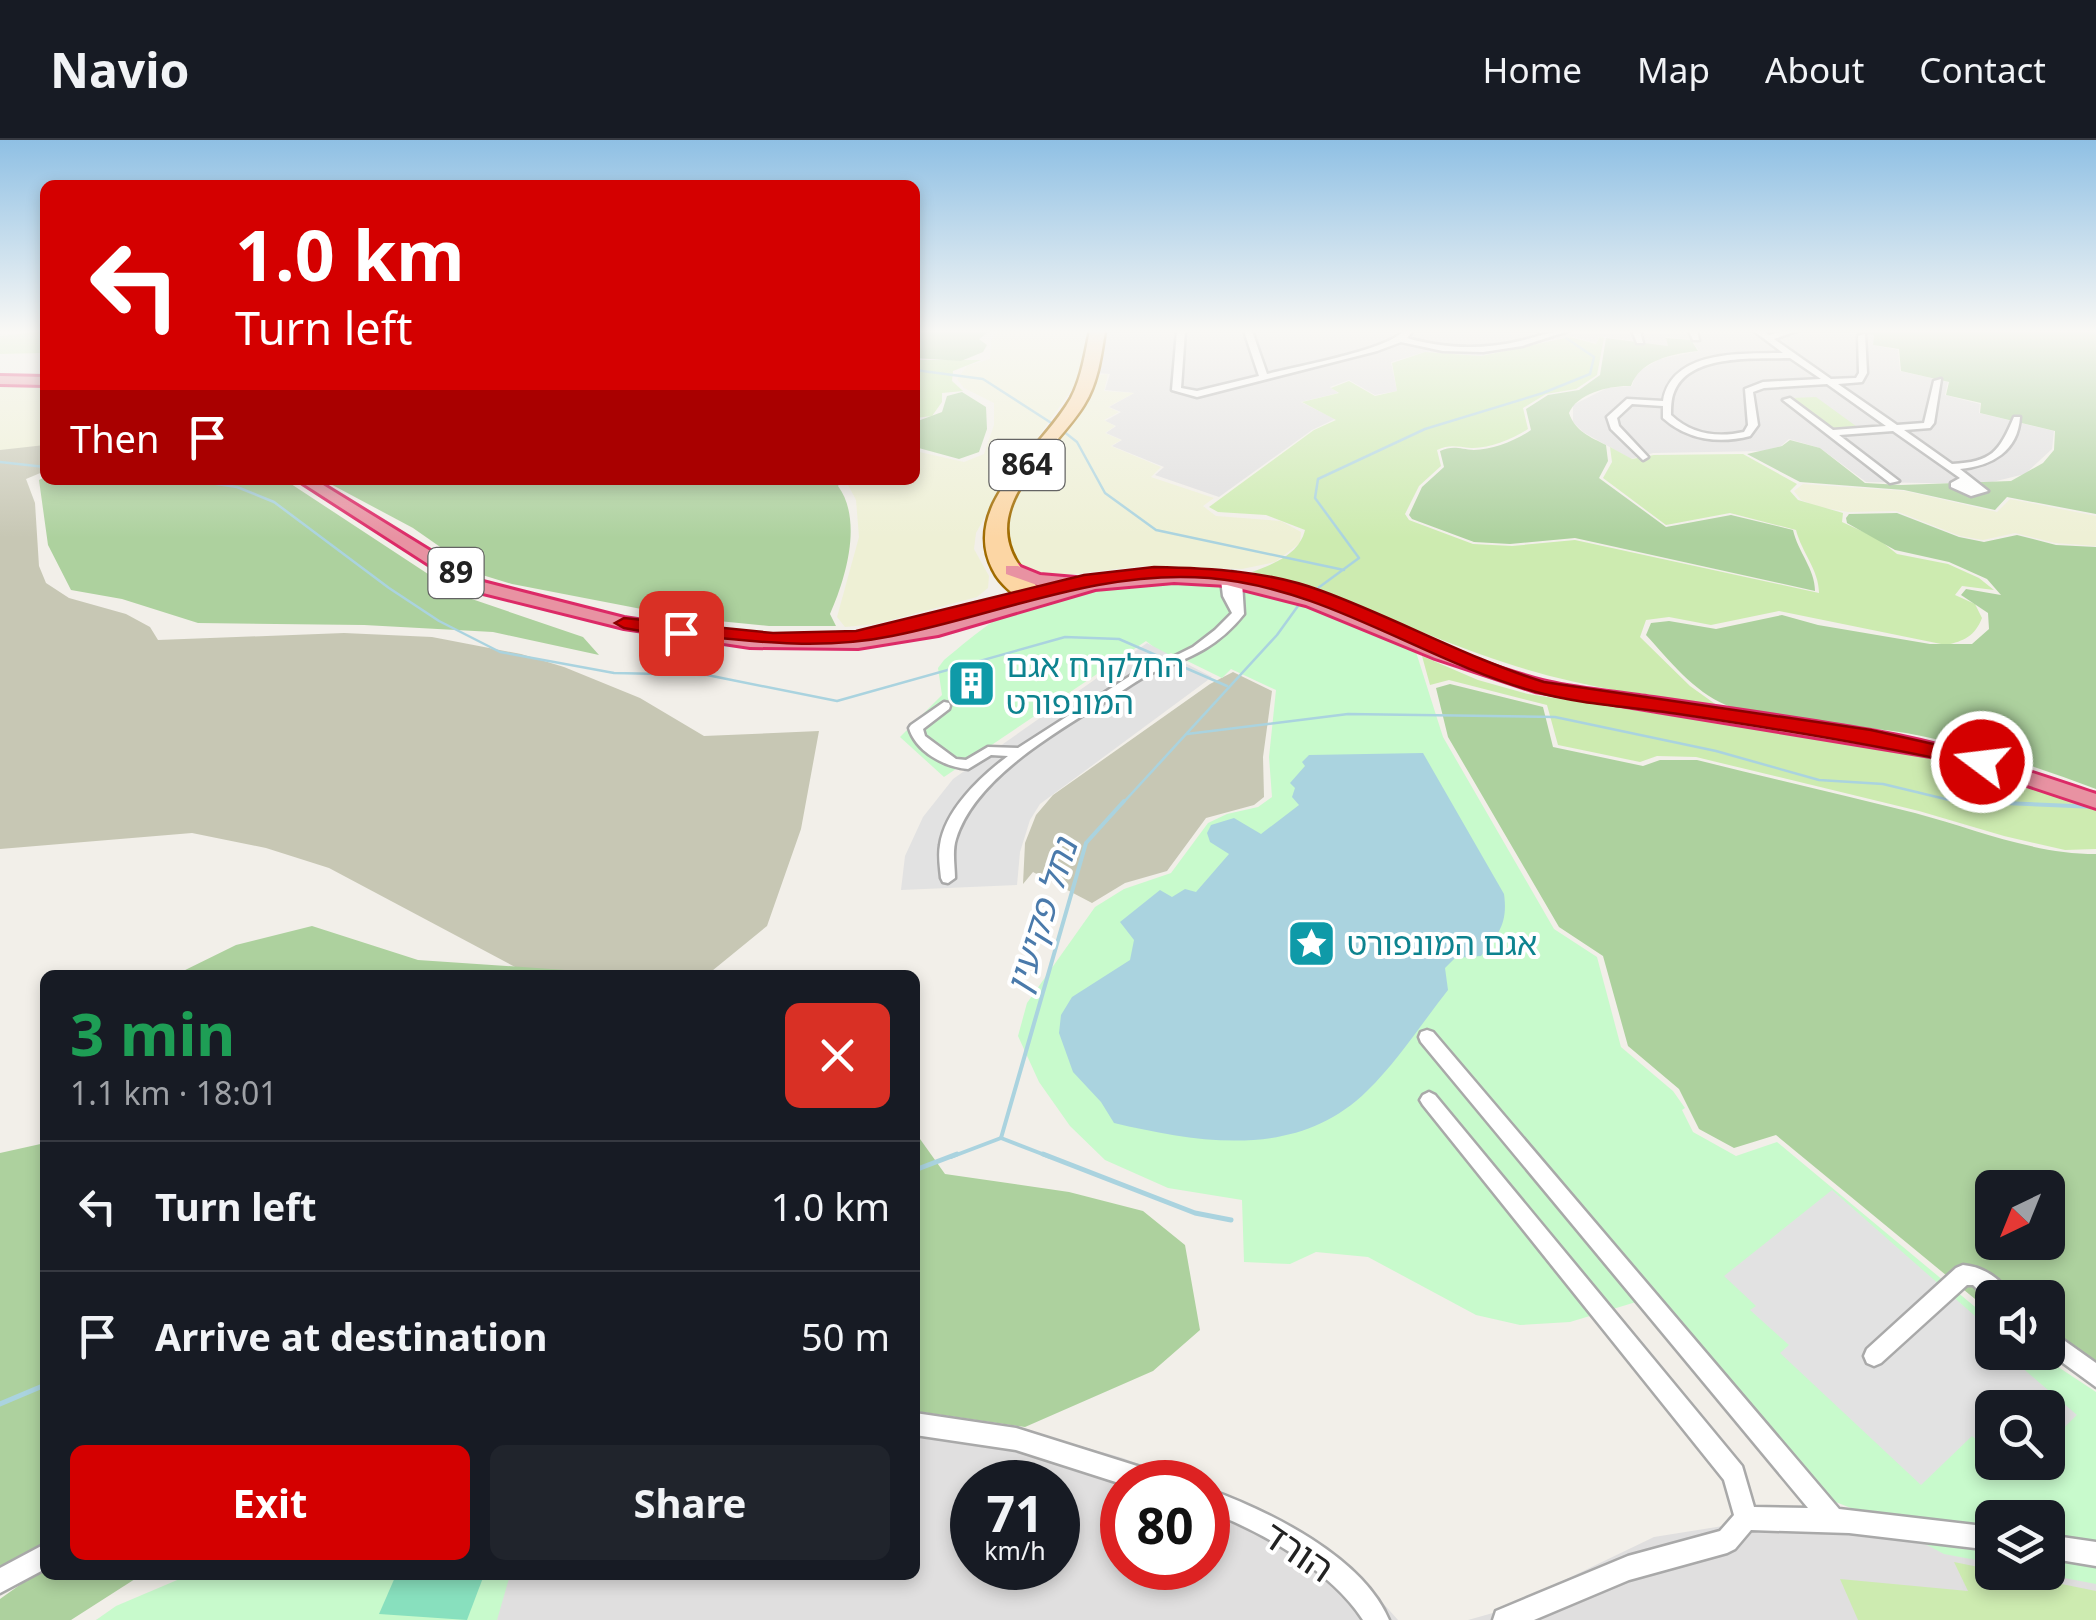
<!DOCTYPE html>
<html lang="en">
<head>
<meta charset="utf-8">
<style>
  :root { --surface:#171b24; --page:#20242c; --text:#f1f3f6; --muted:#9ea1a6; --line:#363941; --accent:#d40000 }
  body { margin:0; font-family:"Noto Sans","Noto Sans Hebrew",sans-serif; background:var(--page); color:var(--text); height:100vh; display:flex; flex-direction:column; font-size:38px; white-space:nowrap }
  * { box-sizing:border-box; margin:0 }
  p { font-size:32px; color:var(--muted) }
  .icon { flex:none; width:55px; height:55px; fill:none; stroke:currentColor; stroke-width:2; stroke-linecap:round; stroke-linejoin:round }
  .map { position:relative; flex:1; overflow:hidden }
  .panel { position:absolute; left:40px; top:830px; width:880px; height:610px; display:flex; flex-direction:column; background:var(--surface); border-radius:15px; box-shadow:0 5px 15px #0003 }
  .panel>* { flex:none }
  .top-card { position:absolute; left:40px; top:40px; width:880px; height:305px; border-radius:15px; box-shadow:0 5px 15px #0003; background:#d40000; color:#fff; overflow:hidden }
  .needle { width:65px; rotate:223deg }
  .tools { position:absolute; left:1975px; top:1030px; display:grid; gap:20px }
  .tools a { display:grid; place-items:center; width:90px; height:90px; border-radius:15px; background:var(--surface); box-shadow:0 5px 15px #0003; font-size:50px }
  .speed { position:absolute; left:950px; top:1320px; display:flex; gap:20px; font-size:50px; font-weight:700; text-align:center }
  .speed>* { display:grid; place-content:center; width:130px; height:130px; border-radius:50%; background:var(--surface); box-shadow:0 5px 15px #0003; line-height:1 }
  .speed small { font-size:25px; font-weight:400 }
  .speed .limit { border:15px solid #d22; background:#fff; color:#111 }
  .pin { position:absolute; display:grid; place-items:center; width:85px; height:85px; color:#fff; margin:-42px; border-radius:20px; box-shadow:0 5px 15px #0006 }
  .me { position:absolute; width:110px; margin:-55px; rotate:285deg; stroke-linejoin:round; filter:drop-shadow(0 0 8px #0008) }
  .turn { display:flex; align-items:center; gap:35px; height:210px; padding:0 30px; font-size:45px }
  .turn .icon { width:130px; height:130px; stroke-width:2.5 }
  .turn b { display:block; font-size:70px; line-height:85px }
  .then { display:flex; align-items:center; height:95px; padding:0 30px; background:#0003; gap:20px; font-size:38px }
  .round { display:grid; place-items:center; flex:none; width:105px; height:105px; border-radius:15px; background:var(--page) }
  .overview { display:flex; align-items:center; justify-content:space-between; height:170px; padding:0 30px }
  h1 { font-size:60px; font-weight:700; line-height:75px; color:#1e9e55 }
  .cta { display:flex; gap:20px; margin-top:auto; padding:20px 30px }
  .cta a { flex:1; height:115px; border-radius:15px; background:var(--accent); color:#fff; font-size:40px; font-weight:700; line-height:115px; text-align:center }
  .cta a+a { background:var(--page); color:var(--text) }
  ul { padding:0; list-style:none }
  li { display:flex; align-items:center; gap:30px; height:130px; padding:0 30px; border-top:2px solid var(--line) }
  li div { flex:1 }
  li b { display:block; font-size:38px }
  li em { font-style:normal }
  header { display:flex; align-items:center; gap:60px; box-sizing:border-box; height:140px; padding:0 50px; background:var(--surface); border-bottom:2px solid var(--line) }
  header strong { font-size:48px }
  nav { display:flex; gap:55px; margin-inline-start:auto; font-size:35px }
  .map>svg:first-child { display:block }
</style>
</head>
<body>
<header>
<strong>Navio</strong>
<nav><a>Home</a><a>Map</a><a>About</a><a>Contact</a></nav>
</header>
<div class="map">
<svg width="2096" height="1480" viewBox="0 0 2096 1480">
  <rect width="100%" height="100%" fill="#f2efe9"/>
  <g fill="#e0dfdf" fill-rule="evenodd">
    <path d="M1107,191H1537L1540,194L1849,191L1874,195L1873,205L1898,210L1900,231L1948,242L1945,255L1980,264L1979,273L2054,291L2052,309L2025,334L1984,344L1866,342L1820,308L1789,299L1781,306L1763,311L1653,313L1631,319L1583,292L1573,282V265L1607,248L1632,246L1636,233L1660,219L1699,211L1691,199L1666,197L1668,206L1599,196L1596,203L1570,196L1480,216L1425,212L1391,222L1397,251L1375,255L1349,240L1330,247L1338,253L1301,262L1335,279L1312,290L1219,357L1155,335L1164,327L1112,306L1122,300L1106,293L1116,286L1105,281L1121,272L1109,267L1134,253L1105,250L1110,234L1097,233Z"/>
    <path d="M915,1276L1006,1285L1123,1318L1184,1342H1122V1428H1208V1352L1286,1383L1357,1434L1398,1480H96L198,1435H915ZM972,1342H1058V1428H972Z"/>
    <path d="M1812,1380L1992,1413V1432H2096V1480H1468L1500,1471L1654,1397L1748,1382Z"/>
  </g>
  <g fill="#c7c7b4">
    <path d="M0,265L45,266V331L26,339L35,363L39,426L46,443L69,458L126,474L150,487L158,500L344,493L432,497L521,514L564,527L640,558L704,596L819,591L801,689L767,786L707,835H530L329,728L266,708L192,693L0,709Z"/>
    <path d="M1233,532L1272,551L1263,617L1264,657L1254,665L1206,678L1167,731L1125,743L1092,763L1033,732L1023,744L1025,703L1036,675L1053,655L1210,544Z"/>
  </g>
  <g fill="#eef0d5">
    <path d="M998,191H1089L1077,242L997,355L976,393L974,409L989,436L988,448L977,457L876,484L845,487L837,477L859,397L856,360L846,341L915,340V311L964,322L984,314L994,285V263L964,248L957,239L967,226L990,219L991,201Z"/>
    <path d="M1108,234L1104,251L1134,253L1108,267L1119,272L1104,280L1115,286L1105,293L1121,300L1111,306L1161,327L1151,337L1214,358L1203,366L1216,376L1281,381L1301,392L1300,403L1275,422L1242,429L1142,426L1057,436L1026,430L1015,418L1004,394L1006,373L1100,235Z"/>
    <path d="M0,245L45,247V305L0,310Z"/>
    <path d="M1803,344L1905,351L1997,372L2010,359L2096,376V406L2055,403L2015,393L1983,400L1960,396L1896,371L1848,372L1819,367L1801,360L1794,351Z"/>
  </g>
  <g fill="#cdebb0">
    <path d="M45,191V213L0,214V196Z"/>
    <path d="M1600,196L1604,198L1597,235L1576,249L1546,254L1523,268L1528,289C1514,299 1488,309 1471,308C1457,307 1450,304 1437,310L1441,326L1419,346L1405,374L1409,380L1473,404L1512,406L1575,400L1819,453C1819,430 1802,413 1796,390L1730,373L1666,385L1603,338L1612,322L1610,307L1632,319L1654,315L1743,314L1797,344L1790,351L1798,360L1843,373L1842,382L1877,398L1897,414L1948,424L1979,438L1994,450L1962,446L1955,455L1975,464L1982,478C1975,496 1964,501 1946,505L1779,471L1711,485L1669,477L1646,480L1640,497L1690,546L1718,566C1646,556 1575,546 1506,523C1420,495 1340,454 1252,432C1273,424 1299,415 1305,390L1266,375L1218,372L1209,367L1314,290L1336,280L1302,262L1339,253L1331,248L1349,241L1375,256L1397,251L1392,223L1425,212L1481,216L1570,197L1596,204Z"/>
    <path d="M915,220H981L953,231L952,241L963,251L942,253V262L932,276L915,278Z"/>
    <path d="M1816,257L1860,289L1834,291L1791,258Z"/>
    <path d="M1422,516L1478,540L1528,554L1915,613L2003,636L2096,671V709L2065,710L2004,696L1919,671L1696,617L1657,616L1640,622L1558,605L1547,565L1449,540L1430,545Z"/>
    <path d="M1954,1422L2096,1451V1480H1858L1840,1439L1968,1451Z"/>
  </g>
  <g fill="#add19e" fill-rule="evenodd">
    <path d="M915,191H990L979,199L987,205L983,212L961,221L915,218Z"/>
    <path d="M1850,191H2096V374L2007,357L1995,370L1904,350L1800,342L1747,314L1782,306L1790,300L1820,308L1865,343L1901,345L2011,341L2043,323L2054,310L2055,291L1980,273L1981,263L1946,255L1949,242L1901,231L1899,209L1873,205L1874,195Z"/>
    <path d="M1606,198L1668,206L1666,198L1691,200L1698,211C1672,214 1640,220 1631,246C1611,245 1577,253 1569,273C1575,291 1590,297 1606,305L1608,321L1599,338L1666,387L1731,375L1793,390C1798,412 1815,429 1815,451L1575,398L1510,404L1474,402L1412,379L1409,375L1422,347L1444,327L1440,311C1453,305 1460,309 1474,310C1492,310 1517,300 1531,290L1526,269L1548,255L1579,250L1600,235Z"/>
    <path d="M962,252L986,267L987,289L979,312L959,319L915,307V282L942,272L947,256Z"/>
    <path d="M45,337L285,340L460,455L583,497L599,515L493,492L364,485L198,483L122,459L71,450L48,405L39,340Z"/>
    <path d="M323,340H842L838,346C863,380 846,438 830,474L836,486H769L688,478L512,444L479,434L413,388Z"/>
    <path d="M1897,373L1959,397L1984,402L2017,395L2056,405L2096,407V649C2034,626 1972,605 1906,593C1848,583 1782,587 1726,565C1694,552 1668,519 1646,495L1651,483L1669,481L1716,489L1782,475L1818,485L1930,504H1972L1989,489L1988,473L1961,455L1966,449L2001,455L1987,439L1949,422L1895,410L1847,383L1846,378L1849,374Z"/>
    <path d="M1450,544L1543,567L1553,607L1643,626L1660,620H1697C1770,638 1843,655 1915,673C1975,689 2033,714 2096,714V1244L2048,1212V1158H1992V1173L1776,995L1734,1008L1699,989L1679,949L1628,906L1603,816L1559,787L1448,597L1436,548ZM1992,1048H2048V1102H1992Z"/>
    <path d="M312,786L418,820L565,830L574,835H175L236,805Z"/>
    <path d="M915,992L945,1034L1069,1052L1143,1071L1185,1105L1200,1190L1153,1231L1025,1287L915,1271Z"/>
    <path d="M45,1003V1407L0,1437V1013Z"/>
    <path d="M45,1427V1435H148L135,1439L71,1480H0V1459Z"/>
  </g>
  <g fill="#c8facc" fill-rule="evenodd">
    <path d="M1171,440C1267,447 1329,472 1416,512L1443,597L1554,789L1597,817L1621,907L1673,951L1685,968L1682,970L1693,992L1736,1016L1777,1002L1992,1181V1212L2037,1213L2096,1252V1444L2038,1433L2048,1432V1378H1992V1423L1944,1414L1874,1377L1815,1354L1646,1159L1570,1182L1520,1185L1476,1175L1368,1117L1316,1112L1290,1124L1244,1122L1242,1060L1168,1048L1105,1020L1070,986L1039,942L1018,896L1027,863L1095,767L1124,749L1171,733L1208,683L1227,674L1258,667L1272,657L1269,617L1276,550L1231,529L1222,538L1171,513L1165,516L1146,501L944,637L900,597L942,555L938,528L944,520C960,507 977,492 994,481C1034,454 1123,444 1171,440ZM1992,1268H2048V1322H1992Z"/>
    <path d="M189,1435H510L497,1480H96L116,1466Z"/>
  </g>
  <path fill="#88e0be" d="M396,1435H484L467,1480L379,1474Z"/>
  <g fill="#e2e2e2">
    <path d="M1147,503L1212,537L1040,664L1030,680L1020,712L1017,745L901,750L905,716L923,677L953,639Z"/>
    <path d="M1832,1050L1992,1191V1212L2005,1213L2077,1275L2048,1303V1268H1992V1313L1972,1296L1921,1345L1780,1213L1789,1205L1750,1170L1756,1166L1724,1136Z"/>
  </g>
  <path fill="#aad3df" d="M1423,613L1504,754C1508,783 1499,794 1481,816L1455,818L1445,828L1448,850C1422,883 1397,922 1367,951C1297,1020 1200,1003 1114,983L1101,962L1073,932L1059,893L1061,875L1072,857L1130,820L1134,800L1120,782L1160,750L1172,757L1185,749L1196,752L1229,714L1210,702L1207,693L1211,685L1234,678L1261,694L1299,665L1292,657L1295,648L1290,643L1305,626L1302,622L1309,615Z"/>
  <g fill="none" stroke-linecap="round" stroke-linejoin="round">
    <g stroke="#aad3df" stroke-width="2.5">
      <path d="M2087,191L2096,193"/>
      <path d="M915,230L983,239L1056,286"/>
      <path d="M1063,291L1077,302L1105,353L1156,390L1344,430"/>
      <path d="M0,322L45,327"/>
      <path d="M190,340L237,347L274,362L389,448L439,481L500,512L614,533L707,535L837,561L1065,497L1119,499L1227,546"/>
      <path d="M1187,594L1348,574L1555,577L1716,611L1819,640L1883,644L1966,664"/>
      <path d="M1122,664L1277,495L1303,459L1359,418L1315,358L1318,339L1425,289L1543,253L1590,234L1594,217L1566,198"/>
    </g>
    <g stroke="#aad3df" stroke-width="4">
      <path d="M1955,661L2096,667"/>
      <path d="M1001,998L1050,1017"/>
      <path d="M951,1017L1001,998L1086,703L1124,661"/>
    </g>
    <g stroke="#aad3df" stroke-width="5">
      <path d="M1043,1014L1195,1073L1231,1080"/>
      <path d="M915,1030L957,1014"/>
      <path d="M0,1264L45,1245"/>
    </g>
    <defs>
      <g id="minor">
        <path d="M1177,191H1185L1181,248L1197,251L1259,236L1244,191H1252L1267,234C1298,226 1384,211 1404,191H1413L1407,198C1445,209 1482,210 1520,201C1536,197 1551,191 1568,191L1522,206L1483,212L1443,211L1401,202L1377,211L1197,257L1172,250Z"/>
        <path d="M1632,191H1640L1643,203H1637Z"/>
        <path d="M1689,191H1697L1699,200H1693Z"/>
        <path d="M1754,191H1763L1769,195L1784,191H1797L1774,199L1831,239L1856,238L1859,233L1858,196L1865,194L1867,233L1862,242L1838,244L1897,285L1924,283L1934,241L1941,239L1934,283L1930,288L1904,290L1952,324C1992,322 1999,312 2014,277H2020C2018,311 1992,326 1960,329L1988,351L1971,356L1951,347V343L1960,338L1893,291L1839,295L1899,341L1890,343L1783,260L1790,258L1833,290L1886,286L1827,244L1764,248L1753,252L1758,285L1750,296C1719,304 1687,300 1663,278V266L1632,264L1617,278L1619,286L1648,317L1643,320L1611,289L1607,277L1627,259L1663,261C1672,209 1743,214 1783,213ZM1790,218L1821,239L1763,242L1745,249L1748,285L1744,292C1717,298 1691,294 1671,275C1671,268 1671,259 1674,252C1689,213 1756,219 1790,218Z"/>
        <path d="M1232,432L1236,433L1242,442L1244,474C1218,507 1191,517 1154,532C1138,539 1123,551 1108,560C1056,592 975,638 956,699C952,711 955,726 955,738L948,743L943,742L941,738C940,727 938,716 940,705C945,670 980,637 1008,616L991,615L968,629C945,627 916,612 909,588L911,585L944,562L949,563L950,566L949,569L923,589L925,596L956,619L966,620L988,607L1018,608L1144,527L1169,519L1193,507L1215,490L1232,473L1223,456L1221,440Z"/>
        <path d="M1427,890L1433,892L1839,1369L1992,1387V1410L1849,1393L1751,1390L1735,1409L1727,1413L1629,1440L1534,1480H1493L1496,1471L1628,1416L1720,1391L1734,1375L1724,1340L1423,965L1420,960L1423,955L1429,952L1435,955L1742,1326L1754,1367L1808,1368L1421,902L1419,897L1421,892Z"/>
        <path d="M1963,1125C1984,1127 2002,1139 2012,1158H1992V1163L1973,1145H1967L1881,1223L1874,1226L1867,1223L1864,1216L1867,1209L1956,1128Z"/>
        <path d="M2048,1189L2096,1223V1247L2048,1212Z"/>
        <path d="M915,1273L1016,1288L1153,1331L1161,1334L1164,1342L1122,1344L1016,1310L915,1295Z"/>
        <path d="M1208,1349C1269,1371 1363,1417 1389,1480H1363C1332,1431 1261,1391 1208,1371Z"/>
        <path d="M2048,1395L2096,1402V1426L2048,1418Z"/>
        <path d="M45,1404V1429L0,1453V1428Z"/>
      </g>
      <path id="major" d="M1090,191H1105C1101,216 1098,243 1084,265C1056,311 980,362 1017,422C1024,433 1034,442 1042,452L1041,460L1033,465C1018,459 1000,445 993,430C959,364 1042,310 1071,258C1082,237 1085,213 1090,191Z"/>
      <g id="highway">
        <path d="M0,236L45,237V245L0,244Z"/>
        <path d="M298,340H315L479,441L624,478L750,497L858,498L930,486L1066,447L1037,445L1006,434V426H1018L1040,435L1076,438L1077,443C1243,396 1389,500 1542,541C1573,549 1607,551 1639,556C1716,567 1794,578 1871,591C1949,604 2021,629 2096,654V668L1949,619L1535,551L1435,518L1306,465L1227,445L1174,442L1095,449L938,495L858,508L750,507L624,488L467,449Z"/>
      </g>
    </defs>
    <use href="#minor" stroke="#a9a9a9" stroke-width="5"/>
    <use href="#major" stroke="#a06b00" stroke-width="5"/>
    <use href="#highway" stroke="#dc2a67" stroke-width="6"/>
    <use href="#minor" fill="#fff" fill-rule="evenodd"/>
    <use href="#major" fill="#fcd6a4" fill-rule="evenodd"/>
    <use href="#highway" fill="#e892a2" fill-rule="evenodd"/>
  </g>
  <linearGradient id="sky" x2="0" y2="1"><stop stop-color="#8fc0e4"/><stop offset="0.48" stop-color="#f9f8f5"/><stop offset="1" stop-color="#f9f8f5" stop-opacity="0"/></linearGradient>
  <rect width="2096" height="398" fill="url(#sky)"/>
  <path fill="#d40000" stroke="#8a0000" stroke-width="2.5" d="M1154,427C1210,428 1269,431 1322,451C1398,479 1467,518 1544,542L1871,590L1982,615L1992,622L1982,628C1883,606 1785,590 1685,575C1636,567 1583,565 1536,552C1423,521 1328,448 1209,438C1098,429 998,475 892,496C824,510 756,502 689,495L681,498L624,488L615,483L624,478L773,493L856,491L1084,435Z"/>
  <defs>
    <symbol id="building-square" viewBox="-11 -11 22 22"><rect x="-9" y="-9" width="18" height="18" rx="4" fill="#0f9aa8" stroke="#fff"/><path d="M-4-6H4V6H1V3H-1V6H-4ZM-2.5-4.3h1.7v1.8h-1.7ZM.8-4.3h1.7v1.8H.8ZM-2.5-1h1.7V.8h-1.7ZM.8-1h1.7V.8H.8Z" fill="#fff"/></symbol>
    <symbol id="sight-square" viewBox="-11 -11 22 22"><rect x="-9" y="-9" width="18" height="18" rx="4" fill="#0f9aa8" stroke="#fff"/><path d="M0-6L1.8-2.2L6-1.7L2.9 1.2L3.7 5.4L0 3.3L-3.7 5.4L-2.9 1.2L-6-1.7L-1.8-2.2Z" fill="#fff"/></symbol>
  </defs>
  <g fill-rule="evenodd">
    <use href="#building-square" x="944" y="516" width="55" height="55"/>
    <use href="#sight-square" x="1284" y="776" width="55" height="55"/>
  </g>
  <g text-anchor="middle" stroke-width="8" stroke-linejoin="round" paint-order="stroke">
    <g fill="#fff" stroke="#646464" stroke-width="2.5">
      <rect x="989.5" y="300" width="75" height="50" rx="8"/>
      <rect x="428.5" y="408" width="55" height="50" rx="8"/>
    </g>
    <g font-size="30" font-weight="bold" fill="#222">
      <text x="1027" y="335">864</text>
      <text x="456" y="443">89</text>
    </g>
    <g font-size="32" fill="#0d838f" stroke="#fff" text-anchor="start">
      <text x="1006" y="537">החלקרח אגם<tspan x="1006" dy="37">המונפורט</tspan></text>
      <text x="1347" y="815">אגם המונפורט</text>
    </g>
    <g font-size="35" font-style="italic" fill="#4a7aab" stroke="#fff">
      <text transform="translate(1042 776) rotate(-72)" y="12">נחל פקיעין</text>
    </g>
    <g font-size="38" fill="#222" stroke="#fff">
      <text transform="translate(1298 1412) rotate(34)" y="13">הורד</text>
    </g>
  </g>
</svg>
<div class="tools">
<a><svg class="needle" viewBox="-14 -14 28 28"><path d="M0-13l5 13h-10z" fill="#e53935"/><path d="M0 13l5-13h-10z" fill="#9ea1a6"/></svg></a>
<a><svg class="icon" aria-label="sound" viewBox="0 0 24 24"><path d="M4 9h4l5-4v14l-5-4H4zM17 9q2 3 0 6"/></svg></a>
<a><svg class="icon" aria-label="search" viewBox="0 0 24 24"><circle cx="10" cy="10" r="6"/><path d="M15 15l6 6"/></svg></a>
<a><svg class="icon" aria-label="layers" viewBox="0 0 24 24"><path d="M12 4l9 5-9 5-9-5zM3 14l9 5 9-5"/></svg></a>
</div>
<div class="speed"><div>71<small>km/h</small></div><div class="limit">80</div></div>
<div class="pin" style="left:681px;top:493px;background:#d93025"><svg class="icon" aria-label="arrive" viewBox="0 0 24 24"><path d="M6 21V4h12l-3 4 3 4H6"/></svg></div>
<svg class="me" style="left:1982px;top:622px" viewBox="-20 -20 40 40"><circle r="17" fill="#d40000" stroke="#fff" stroke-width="3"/><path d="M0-11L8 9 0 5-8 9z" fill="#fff"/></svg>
<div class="top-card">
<div class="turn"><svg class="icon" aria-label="left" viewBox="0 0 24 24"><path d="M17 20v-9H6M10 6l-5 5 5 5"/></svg><div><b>1.0 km</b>Turn left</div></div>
<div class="then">Then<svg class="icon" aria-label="arrive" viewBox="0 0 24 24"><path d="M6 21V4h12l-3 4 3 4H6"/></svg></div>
</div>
<section class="panel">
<div class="overview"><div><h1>3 min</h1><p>1.1 km · 18:01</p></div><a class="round" style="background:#d93025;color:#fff"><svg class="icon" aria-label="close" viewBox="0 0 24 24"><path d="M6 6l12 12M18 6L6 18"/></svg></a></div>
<ul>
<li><svg class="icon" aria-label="left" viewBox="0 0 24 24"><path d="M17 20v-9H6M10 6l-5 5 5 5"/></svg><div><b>Turn left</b></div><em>1.0 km</em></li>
<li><svg class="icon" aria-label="arrive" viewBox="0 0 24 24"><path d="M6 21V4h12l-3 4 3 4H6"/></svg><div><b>Arrive at destination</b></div><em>50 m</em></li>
</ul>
<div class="cta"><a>Exit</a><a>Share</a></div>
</section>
</div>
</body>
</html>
